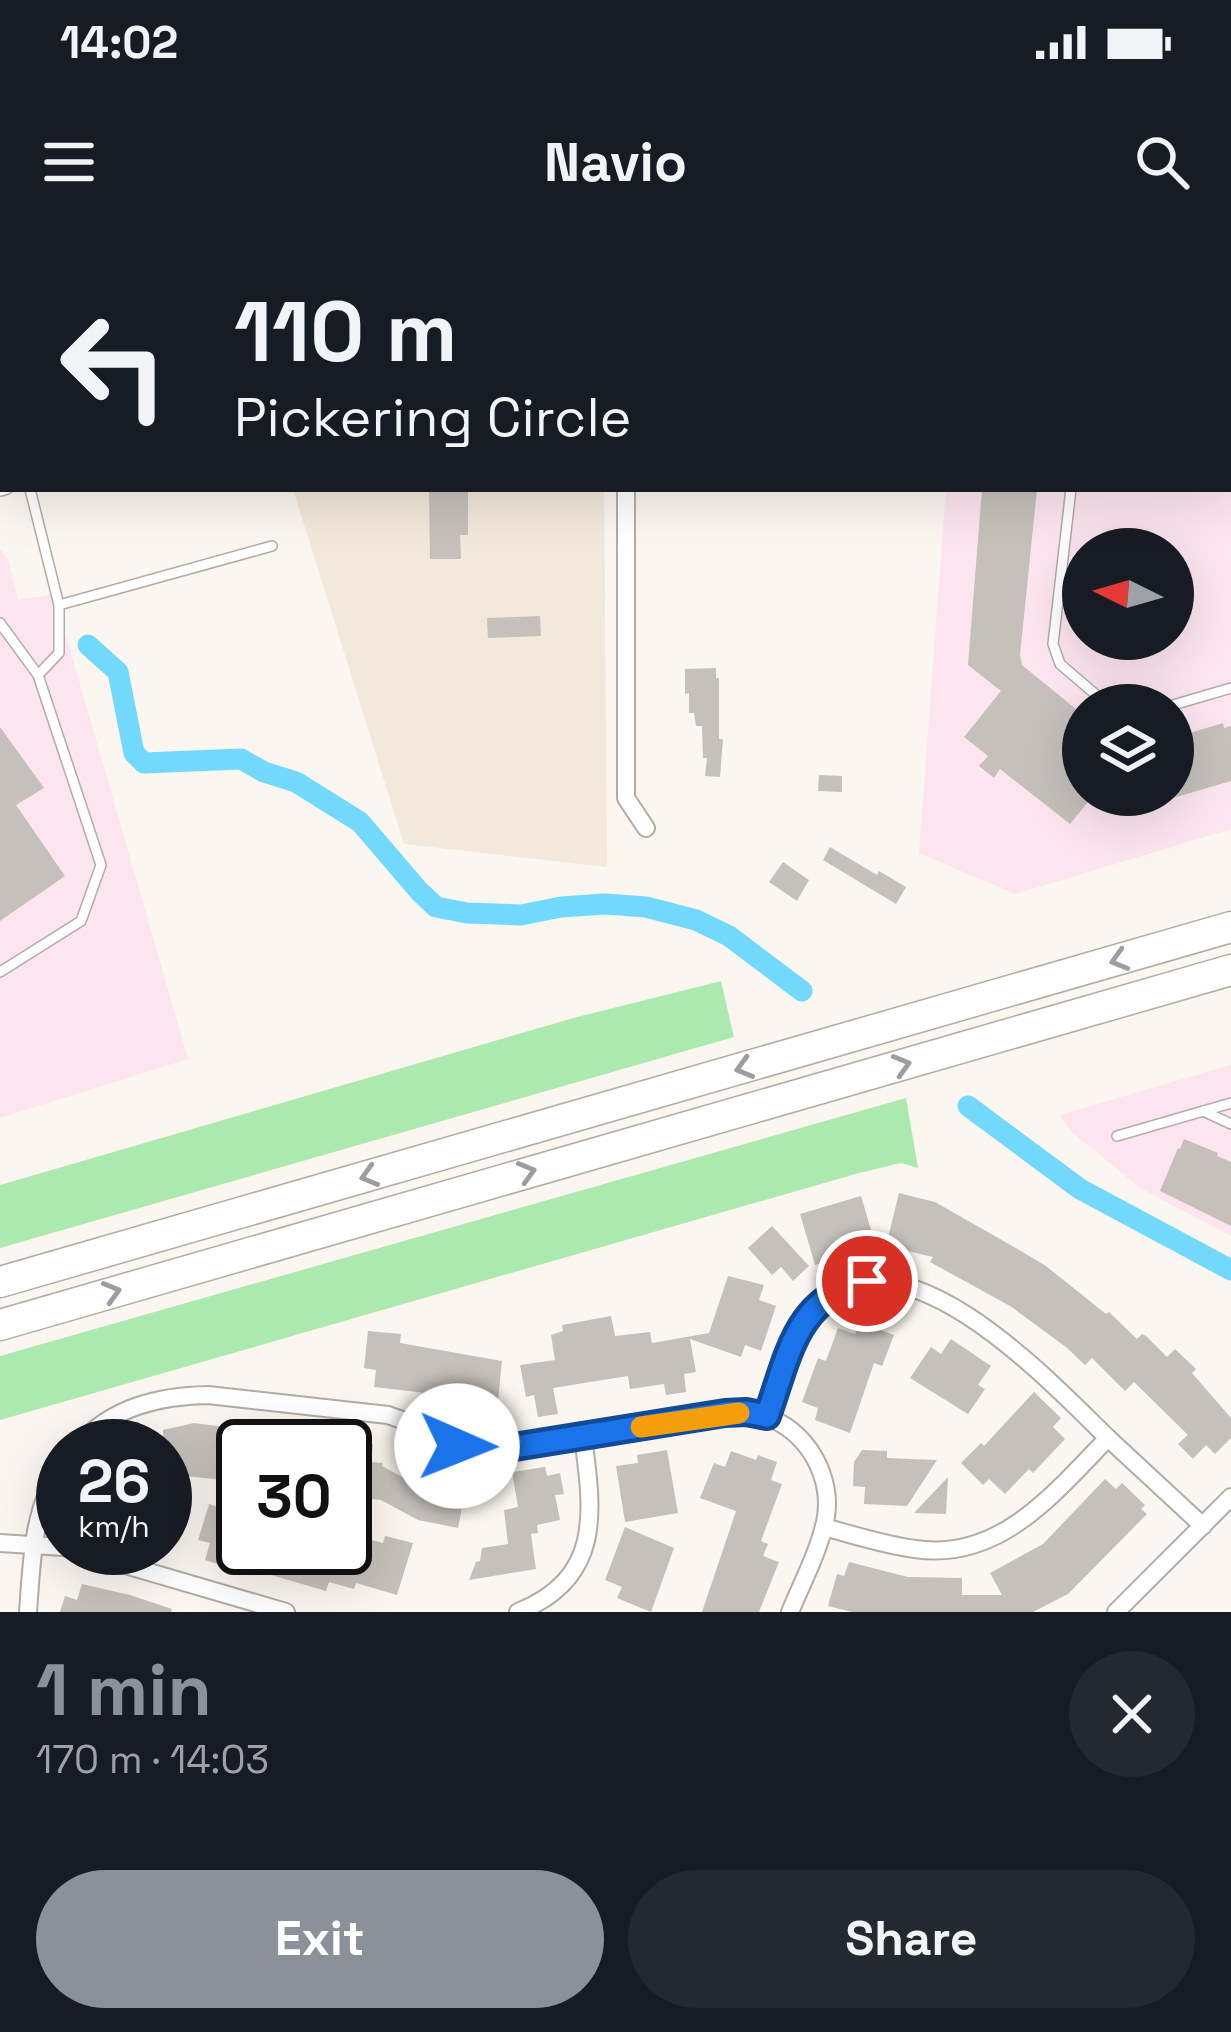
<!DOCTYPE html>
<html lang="en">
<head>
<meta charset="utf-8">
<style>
  :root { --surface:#171b24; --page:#242831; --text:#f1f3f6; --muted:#9ea1a6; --accent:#8c9099 }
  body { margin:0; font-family:"Space Grotesk",sans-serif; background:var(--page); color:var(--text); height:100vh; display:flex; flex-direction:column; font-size:45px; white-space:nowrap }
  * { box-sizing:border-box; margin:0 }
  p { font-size:39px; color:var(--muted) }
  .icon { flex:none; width:66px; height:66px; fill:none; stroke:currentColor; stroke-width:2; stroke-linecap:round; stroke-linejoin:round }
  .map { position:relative; height:1372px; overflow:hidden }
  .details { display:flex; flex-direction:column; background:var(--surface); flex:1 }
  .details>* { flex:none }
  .top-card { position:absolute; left:0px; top:0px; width:1233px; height:252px; box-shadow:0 12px 48px #0002; background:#171b24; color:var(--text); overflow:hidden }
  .needle { width:78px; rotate:275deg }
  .fabs { position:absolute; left:1062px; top:288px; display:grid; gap:24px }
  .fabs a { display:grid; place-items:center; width:132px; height:132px; border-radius:50%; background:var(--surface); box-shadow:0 12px 48px #0002; font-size:60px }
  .speed { position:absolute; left:36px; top:1179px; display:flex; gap:24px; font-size:60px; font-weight:700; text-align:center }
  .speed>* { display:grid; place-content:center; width:156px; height:156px; border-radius:50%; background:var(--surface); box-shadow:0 12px 48px #0002; line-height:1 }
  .speed small { font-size:30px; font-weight:400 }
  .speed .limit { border:6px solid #111; border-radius:18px; background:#fff; color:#111 }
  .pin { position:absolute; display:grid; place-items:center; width:102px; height:102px; color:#fff; margin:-51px; border:6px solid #fff; border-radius:50%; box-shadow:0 3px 12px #0007 }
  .me { position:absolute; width:132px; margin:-66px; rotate:91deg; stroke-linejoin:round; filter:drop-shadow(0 0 9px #0008) }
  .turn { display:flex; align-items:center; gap:42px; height:252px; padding:0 36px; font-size:54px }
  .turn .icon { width:156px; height:156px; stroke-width:2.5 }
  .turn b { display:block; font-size:84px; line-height:102px }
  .round { display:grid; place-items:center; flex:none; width:126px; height:126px; border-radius:63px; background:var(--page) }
  .headline { display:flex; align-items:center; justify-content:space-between; height:204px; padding:0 36px }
  h1 { font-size:72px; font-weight:700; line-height:90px; color:var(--accent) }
  .primary-button { display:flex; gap:24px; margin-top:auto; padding:24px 36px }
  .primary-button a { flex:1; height:138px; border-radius:72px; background:var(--accent); color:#fff; font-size:48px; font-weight:700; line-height:138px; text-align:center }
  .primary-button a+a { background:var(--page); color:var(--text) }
  .status { display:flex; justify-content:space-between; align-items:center; height:84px; padding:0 60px; background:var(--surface); direction:ltr }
  .status svg { height:33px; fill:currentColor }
  header { display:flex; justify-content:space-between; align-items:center; height:156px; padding:0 36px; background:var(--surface); font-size:54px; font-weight:700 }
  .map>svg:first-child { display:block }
</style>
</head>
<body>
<div class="status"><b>14:02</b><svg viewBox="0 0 49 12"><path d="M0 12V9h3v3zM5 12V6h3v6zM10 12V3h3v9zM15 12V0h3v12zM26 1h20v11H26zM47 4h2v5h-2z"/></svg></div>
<header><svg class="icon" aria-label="menu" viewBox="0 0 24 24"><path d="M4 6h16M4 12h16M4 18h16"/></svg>Navio<svg class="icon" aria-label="search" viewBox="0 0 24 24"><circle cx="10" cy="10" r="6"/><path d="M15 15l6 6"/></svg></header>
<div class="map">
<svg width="1231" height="1372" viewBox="0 0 1231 1372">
  <rect width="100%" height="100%" fill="#fbf6ef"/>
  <g fill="#fde5ef" fill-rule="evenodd">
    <path d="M1056,0H1231V589L1015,654L919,613L946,249H1230V3H1045ZM1083,309H1173V399H1083ZM1083,465H1173V555H1083Z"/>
    <path d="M0,309L8,319L18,360L54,354L188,819L0,878Z"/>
    <path d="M1231,825V996L1140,948L1072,892L1059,875Z"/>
  </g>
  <path fill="#f2e8db" d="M293,249H604L607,627L404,604Z"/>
  <g fill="#abe9af">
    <path d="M721,741L734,797L0,1008V945L577,777Z"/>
    <path d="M906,858L918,928L901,923L859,933L0,1180V1116Z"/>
  </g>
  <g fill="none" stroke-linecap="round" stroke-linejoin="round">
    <g stroke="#72d9fd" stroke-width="21">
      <path d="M88,405L118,432L134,513L144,523L241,519L264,532L296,542L360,582L419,651L436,667L467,673L521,675L561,667L605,664L646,667L696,680L729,696L802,751"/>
      <path d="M968,866L1080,949L1231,1030"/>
    </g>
  </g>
  <g fill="#c5c0ba">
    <path d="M429,249H468V295H460L461,319H430Z"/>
    <path d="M982,249H1037L1020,415L1022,425L1082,474L1083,555H1094L1070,584L1000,529L994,538L979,526L988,516L964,497L1001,451L968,425Z"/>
    <path d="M540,376L541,396L488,398L487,378Z"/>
    <path d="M716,428V438H719V499H723L720,537L705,536L707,518H703L702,486H696L694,473H689V453L685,454V429Z"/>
    <path d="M1223,483L1224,488L1231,486V541L1173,558V498Z"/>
    <path d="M0,487L44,548L16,565L65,636L0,681Z"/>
    <path d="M819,535L842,536V552L818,551Z"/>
    <path d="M830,607L877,635L879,631L906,647L896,664L823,620Z"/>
    <path d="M783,622L809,640L797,661L769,642Z"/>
    <path d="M1184,899L1218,913L1217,916L1231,922V986L1160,951L1178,908L1180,909Z"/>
    <path d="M899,953L935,962L1021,1011L1046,1026L1106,1074L1109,1072L1137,1099L1142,1094L1146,1096L1167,1117L1175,1109L1196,1129L1192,1133L1231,1178V1198L1215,1214L1206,1205L1193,1219L1178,1204L1188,1195L1134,1142L1125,1151L1092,1118L1085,1125L1066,1107L1010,1066L930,1022L933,1017L886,1006Z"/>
    <path d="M861,956L876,1007L815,1025L800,974Z"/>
    <path d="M772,986L809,1026L793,1041L781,1027L772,1035L748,1008Z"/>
    <path d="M728,1036L764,1045L759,1060L776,1066L761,1111L745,1105L741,1117L690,1099L696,1132L684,1134L686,1152L666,1155L664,1144L630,1149L628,1136L553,1148L558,1174L538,1177L534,1155L526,1157L520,1125L555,1120L551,1095L563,1091L562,1085L611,1076L615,1096L650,1092L652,1103L709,1093Z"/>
    <path d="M859,1082L894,1095L882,1126L874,1123L850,1193L815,1180L818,1168L802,1162L818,1118L826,1121L838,1088L855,1094Z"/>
    <path d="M368,1091L401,1094L400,1103L502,1121L498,1161L490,1160L487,1181L467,1179L468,1168L442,1164L443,1155L374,1147L376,1130L364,1128Z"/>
    <path d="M951,1099L991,1126L978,1145L985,1149L968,1174L910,1138L931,1107L941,1114Z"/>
    <path d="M1034,1152L1061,1178L1053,1187L1065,1199L1033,1233L1029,1229L1005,1254L989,1239L983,1245L961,1223L981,1203L984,1206Z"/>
    <path d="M194,1183L299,1196V1206H243V1242L165,1234L163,1190Z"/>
    <path d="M345,1201L373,1204L371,1222L383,1223L382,1226L406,1239L417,1219L438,1231L460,1235L456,1256L464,1258L458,1288L418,1280L381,1260L345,1256Z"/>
    <path d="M667,1210L678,1273L625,1282L616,1226L638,1223L637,1215Z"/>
    <path d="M862,1210L887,1211V1218L937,1220L907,1266L864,1264L865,1247L853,1246L854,1222Z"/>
    <path d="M731,1211L756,1220L758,1215L777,1222L771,1240L782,1244L761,1301L768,1304L763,1316L779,1322L759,1372H702L736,1271L700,1258L714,1223L725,1227Z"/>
    <path d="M545,1227L547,1236L560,1233L564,1254L555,1255L560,1280L537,1285L538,1293L531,1294L536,1329L469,1340L476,1322L480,1321L482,1308L508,1304L504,1270L518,1267L512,1232Z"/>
    <path d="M948,1237L946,1274L914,1273Z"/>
    <path d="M1105,1239L1116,1249L1122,1243L1145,1265L1141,1269L1147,1274L1068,1354L1033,1372H852L828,1366L837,1334L844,1336L849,1322L908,1337L962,1338V1355H1002L990,1333L1043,1304Z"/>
    <path d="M209,1264L243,1275V1308H345L349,1294L383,1303L385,1296L413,1303L397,1355L356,1343L354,1349L329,1342L326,1351L251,1329L249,1334L205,1320L210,1303L198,1300Z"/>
    <path d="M625,1287L674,1308L651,1372L617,1358L622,1347L605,1340Z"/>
    <path d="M82,1344L130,1355L172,1369L171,1372H60L65,1356L77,1360Z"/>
  </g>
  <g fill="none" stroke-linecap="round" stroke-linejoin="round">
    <defs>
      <g id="service">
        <path d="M433,0L434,3"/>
        <path d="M1036,0V3"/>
        <path d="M1214,0L1215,3"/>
        <path d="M332,3L333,0"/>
        <path d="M0,75L3,74"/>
        <path d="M0,157L3,169"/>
        <path d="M1071,249L1053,404L1060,424L1108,465"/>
        <path d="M59,365L272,306"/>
        <path d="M0,383L38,435L59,413V365L30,249"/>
        <path d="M1173,465L1231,448"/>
        <path d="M0,732L81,681L101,625L38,435"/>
        <path d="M1203,871L1231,884"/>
        <path d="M1117,896L1231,863"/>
      </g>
      <g id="minor">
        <path d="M626,249V558L646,588"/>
        <path d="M767,1176C781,1137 791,1081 828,1056C915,995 1052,1144 1109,1199C1140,1228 1172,1257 1203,1286"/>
        <path d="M78,1206C111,1167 159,1156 208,1155L388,1175L402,1180L435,1198L457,1206L479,1210L502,1209L725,1173C738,1173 751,1172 763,1176C807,1188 835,1239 825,1282C818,1313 802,1343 790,1372"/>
        <path d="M824,1287C854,1295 884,1305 915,1309C1000,1322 1055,1252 1108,1198"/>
        <path d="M0,1303L63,1307"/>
        <path d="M67,1308L286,1372"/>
        <path d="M28,1372C32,1320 32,1268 63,1224"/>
        <path d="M518,1372C603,1338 593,1272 583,1197"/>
        <path d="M1116,1372L1231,1257"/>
      </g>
      <g id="primary">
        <path d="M795,3L806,0"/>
        <path d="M913,3L924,0"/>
        <path d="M0,242L3,241"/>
      </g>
      <g id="motorway">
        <path d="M0,1042L1231,687"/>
        <path d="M0,1085L1231,730"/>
      </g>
    </defs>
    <use href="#service" stroke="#b1aca6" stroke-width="12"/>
    <use href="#minor" stroke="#b1aca6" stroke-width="20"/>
    <use href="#primary" stroke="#b1aca6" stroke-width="30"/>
    <use href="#motorway" stroke="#b1aca6" stroke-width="33"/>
    <use href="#service" stroke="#fff" stroke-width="9"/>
    <use href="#minor" stroke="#fff" stroke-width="16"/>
    <use href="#primary" stroke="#fff" stroke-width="27"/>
    <use href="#motorway" stroke="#fff" stroke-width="30"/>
  </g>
  <defs><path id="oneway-chevron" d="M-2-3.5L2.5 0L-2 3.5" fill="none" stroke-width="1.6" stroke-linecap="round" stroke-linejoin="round" transform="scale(3)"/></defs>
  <g stroke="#9e9d9c">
    <use href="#oneway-chevron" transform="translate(1119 720) rotate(164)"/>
    <use href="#oneway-chevron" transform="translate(902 825) rotate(-16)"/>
    <use href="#oneway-chevron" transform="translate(744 828) rotate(164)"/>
    <use href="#oneway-chevron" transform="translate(527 932) rotate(-16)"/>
    <use href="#oneway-chevron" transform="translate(369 936) rotate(164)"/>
    <use href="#oneway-chevron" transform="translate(112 1052) rotate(-16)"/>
  </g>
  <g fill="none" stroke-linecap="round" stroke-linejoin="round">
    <defs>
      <path id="route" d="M457,1206L479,1210L502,1209L725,1173L746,1172L767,1176C789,1115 795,1058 867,1041"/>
    </defs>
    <use href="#route" stroke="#114b97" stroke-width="30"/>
    <use href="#route" stroke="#1a73e8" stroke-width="21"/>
    <path stroke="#f59e0b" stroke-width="21" d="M641,1187L739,1173"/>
  </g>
</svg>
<div class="fabs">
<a><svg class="needle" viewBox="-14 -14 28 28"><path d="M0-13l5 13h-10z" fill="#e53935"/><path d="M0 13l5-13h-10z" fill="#9ea1a6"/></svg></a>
<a><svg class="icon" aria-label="layers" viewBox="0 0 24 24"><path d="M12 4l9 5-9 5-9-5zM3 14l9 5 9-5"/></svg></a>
</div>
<div class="speed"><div>26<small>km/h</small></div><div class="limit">30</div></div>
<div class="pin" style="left:867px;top:1041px;background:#d93025"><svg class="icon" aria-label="arrive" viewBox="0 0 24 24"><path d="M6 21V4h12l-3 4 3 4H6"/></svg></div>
<svg class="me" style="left:457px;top:1206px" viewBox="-20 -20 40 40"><circle r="19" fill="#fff"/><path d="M0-13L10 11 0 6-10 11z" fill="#1a73e8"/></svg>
<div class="top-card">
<div class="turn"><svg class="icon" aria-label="left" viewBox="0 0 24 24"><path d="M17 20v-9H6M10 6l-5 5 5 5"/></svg><div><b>110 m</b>Pickering Circle</div></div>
</div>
</div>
<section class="details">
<div class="headline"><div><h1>1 min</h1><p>170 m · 14:03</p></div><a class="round"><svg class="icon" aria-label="close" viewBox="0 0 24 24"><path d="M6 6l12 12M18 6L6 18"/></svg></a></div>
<div class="primary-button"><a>Exit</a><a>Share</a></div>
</section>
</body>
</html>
